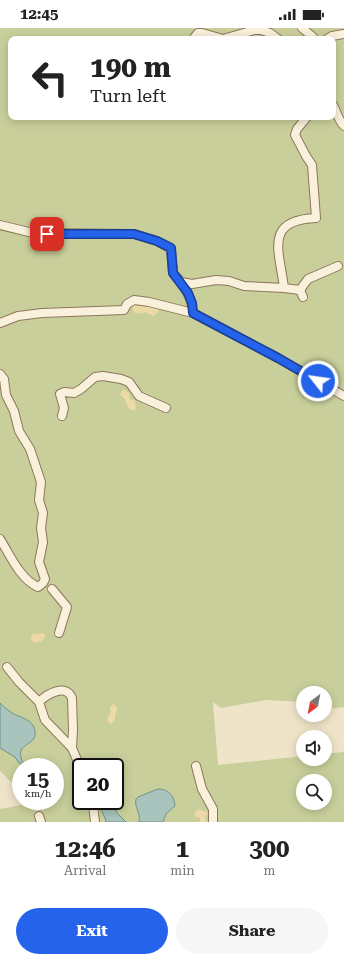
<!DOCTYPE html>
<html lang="en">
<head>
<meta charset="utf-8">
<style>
  :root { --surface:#fff; --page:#f6f6f6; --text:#222; --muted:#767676; --accent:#2563eb }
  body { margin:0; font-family:"Roboto Serif",serif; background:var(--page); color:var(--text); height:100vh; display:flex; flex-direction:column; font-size:15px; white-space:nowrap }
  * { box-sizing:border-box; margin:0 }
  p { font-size:13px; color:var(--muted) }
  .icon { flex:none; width:22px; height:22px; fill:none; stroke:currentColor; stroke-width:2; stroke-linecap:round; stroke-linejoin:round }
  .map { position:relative; height:794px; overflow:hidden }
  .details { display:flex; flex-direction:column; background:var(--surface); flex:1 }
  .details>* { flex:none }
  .guide { position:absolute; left:8px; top:8px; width:328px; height:84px; border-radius:8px; box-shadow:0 2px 10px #0003; background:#fff; color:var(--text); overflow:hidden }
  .needle { width:26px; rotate:212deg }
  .buttons { position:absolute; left:296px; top:658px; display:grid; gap:8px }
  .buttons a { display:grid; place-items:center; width:36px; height:36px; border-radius:50%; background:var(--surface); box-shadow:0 2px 10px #0003; font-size:20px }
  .speed { position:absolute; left:12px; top:730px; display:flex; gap:8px; font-size:20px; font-weight:700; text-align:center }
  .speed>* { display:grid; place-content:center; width:52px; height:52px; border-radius:50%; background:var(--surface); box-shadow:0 2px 10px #0003; line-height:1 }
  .speed small { font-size:10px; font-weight:400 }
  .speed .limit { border:2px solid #111; border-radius:6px; background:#fff; color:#111 }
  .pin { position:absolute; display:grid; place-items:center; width:34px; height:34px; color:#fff; margin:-17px; border-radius:8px; box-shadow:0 2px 6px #0006 }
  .me { position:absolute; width:44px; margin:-22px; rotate:300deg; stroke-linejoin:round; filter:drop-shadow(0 0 3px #0008) }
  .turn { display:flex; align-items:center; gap:14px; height:84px; padding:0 16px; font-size:18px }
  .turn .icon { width:52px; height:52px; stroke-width:2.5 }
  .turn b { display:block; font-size:28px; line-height:34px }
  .eta { display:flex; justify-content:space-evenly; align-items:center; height:68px; text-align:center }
  .eta b { font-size:24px; font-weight:700; line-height:28px }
  .button { display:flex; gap:8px; margin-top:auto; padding:8px 16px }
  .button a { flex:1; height:46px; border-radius:24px; background:var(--accent); color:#fff; font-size:16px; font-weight:700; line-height:46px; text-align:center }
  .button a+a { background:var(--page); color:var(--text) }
  .status { display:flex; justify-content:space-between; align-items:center; height:28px; padding:0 20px; background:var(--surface); direction:ltr }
  .status svg { height:11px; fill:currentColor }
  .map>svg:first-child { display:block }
</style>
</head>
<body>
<div class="status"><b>12:45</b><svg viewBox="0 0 49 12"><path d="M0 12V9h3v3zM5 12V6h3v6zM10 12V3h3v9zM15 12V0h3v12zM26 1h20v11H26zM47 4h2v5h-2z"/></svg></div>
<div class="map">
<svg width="344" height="794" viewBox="0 0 344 794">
  <rect width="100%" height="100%" fill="#f0e4c8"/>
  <path fill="#c9cf9b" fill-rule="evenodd" d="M0,0H344V679L330,681L325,680V665H303V674L266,672L221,680L213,674L218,737L303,728V731H325V726L344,724V794H0V781L21,777L41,785L30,773H55V739H21V764L0,743ZM11,11H333V89H11ZM81,739H115V773H81ZM303,753H325V775H303Z"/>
  <g fill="#ecd9a5">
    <path d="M136,275L140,277L143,276L147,278L157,279L159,283L154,288L145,284C141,286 138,286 134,284L132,277Z"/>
    <path d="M124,362L129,365L130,371L135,373L136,380L134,383C128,381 126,376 125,371L120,367L122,363Z"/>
    <path d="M43,605L46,608L42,613L34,615L31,611L32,606Z"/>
    <path d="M113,676L117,679V683L115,687V692L111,696L109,695L107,690L111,684L110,679Z"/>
    <path d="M199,781L208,785L205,789L207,794H200V789L197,790L195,788V784Z"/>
  </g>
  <g fill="#a9c4bc" stroke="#6f938a">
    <path d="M0,675C4,679 8,682 12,685C21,690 33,691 35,703C38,719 11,714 24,736L23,737L19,735L15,729L0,720Z"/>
    <path d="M158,761C168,761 174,767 175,778L166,786L163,794H139C141,784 134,780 136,771L138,769Z"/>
    <path d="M97,773H111L117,785L126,794H106C106,790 99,778 97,773Z"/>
  </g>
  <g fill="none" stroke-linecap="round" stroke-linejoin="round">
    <defs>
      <g id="minor">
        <path d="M302,0L313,9L312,11"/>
        <path d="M193,11L198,5H202L223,11L258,1L270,5L278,11"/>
        <path d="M327,11L332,8L344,6"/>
        <path d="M333,77C337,84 338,92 344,98"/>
        <path d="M307,89L297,101L295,107L306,128L312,137L316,190C263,192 280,224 284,260L300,262L308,251L338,238"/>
        <path d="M0,197L33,205L134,206L157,213L171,221L173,245L181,254L192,256L216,252L229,253L244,258L284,260"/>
        <path d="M181,254C188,265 192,273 193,285"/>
        <path d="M300,262L303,269"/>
        <path d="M0,295L18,288L42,285L124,282L127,276L134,272L149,274L193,285L278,330L344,368"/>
        <path d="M0,346L4,351L6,367L14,383L19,403L30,421L41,454L39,472L43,485L41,500L43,514L39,534L45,551L43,555L38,559C20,551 10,527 0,511"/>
        <path d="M62,388L64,380L60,366L64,364L74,365L81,361L95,349L103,348L121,351L129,354L139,368L166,380"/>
        <path d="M52,561L67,579L59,605"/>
        <path d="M7,639L19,654L39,674C47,666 66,655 72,670L73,702L72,720L45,692L39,674"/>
        <path d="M72,720L81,741"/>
        <path d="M196,738L202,761L213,781V794"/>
        <path d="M91,773L93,777L95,794"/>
        <path d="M39,788L41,794"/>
      </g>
    </defs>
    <use href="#minor" stroke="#8d765c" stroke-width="10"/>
    <use href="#minor" stroke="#faf1dc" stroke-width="8"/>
  </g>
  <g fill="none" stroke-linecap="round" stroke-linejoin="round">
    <defs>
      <path id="route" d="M47,206H134L157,213L171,220L173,245L188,265L192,275L193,285L278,330L318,353"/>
    </defs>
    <use href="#route" stroke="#184099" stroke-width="10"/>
    <use href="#route" stroke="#2563eb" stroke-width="7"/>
  </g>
</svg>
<div class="buttons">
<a><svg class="needle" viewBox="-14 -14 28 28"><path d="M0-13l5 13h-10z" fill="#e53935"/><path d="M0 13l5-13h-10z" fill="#767676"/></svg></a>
<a><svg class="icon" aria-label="sound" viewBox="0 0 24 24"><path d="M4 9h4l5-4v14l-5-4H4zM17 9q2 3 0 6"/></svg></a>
<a><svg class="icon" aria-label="search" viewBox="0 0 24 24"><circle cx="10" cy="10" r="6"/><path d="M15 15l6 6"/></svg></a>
</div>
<div class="speed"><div>15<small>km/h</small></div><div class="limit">20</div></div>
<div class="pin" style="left:47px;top:206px;background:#d93025"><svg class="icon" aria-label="arrive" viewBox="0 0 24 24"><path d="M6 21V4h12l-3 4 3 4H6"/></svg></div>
<svg class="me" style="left:318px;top:353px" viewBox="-20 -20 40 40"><circle r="17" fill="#2563eb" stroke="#fff" stroke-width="3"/><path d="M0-11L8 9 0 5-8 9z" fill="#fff"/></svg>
<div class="guide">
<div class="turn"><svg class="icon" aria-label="left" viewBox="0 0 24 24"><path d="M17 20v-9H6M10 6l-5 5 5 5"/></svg><div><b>190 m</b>Turn left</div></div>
</div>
</div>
<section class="details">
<div class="eta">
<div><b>12:46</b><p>Arrival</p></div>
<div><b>1</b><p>min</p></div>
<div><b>300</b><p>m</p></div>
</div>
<div class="button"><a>Exit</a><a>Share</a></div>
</section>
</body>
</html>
